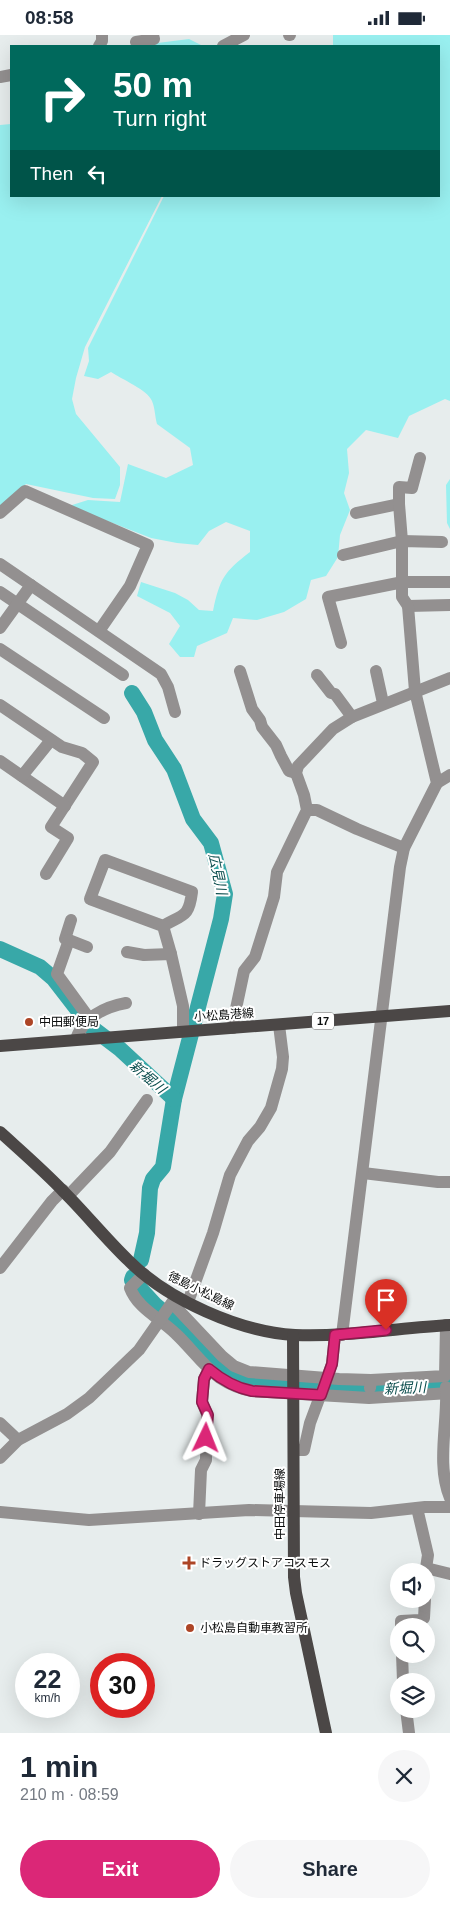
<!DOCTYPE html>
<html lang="en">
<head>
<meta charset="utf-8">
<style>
  :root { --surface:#fff; --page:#f6f6f7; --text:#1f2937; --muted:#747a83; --accent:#db2777 }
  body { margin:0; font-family:Arial,"Noto Sans JP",sans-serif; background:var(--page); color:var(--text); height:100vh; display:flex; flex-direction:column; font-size:19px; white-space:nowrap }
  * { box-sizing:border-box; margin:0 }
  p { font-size:16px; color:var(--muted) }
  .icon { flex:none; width:28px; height:28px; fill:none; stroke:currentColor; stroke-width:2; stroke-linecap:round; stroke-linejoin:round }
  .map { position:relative; height:1698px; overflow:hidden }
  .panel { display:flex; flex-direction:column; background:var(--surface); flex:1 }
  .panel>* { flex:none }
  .banner { position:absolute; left:10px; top:10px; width:430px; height:152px; border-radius:0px; box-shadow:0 5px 20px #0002; background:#00695c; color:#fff; overflow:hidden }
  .fabs { position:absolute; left:390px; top:1528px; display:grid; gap:10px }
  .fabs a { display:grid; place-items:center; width:45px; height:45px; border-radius:50%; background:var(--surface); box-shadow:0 5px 20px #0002; font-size:25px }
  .speed { position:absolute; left:15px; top:1618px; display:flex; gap:10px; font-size:25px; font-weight:700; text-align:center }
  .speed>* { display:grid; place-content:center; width:65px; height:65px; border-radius:50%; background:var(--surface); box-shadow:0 5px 20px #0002; line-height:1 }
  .speed small { font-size:12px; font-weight:400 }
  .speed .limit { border:8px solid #d22; background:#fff; color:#111 }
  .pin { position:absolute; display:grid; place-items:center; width:42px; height:42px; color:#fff; margin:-51px -21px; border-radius:50% 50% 50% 0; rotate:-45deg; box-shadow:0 0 5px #0007 }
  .pin .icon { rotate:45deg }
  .me { position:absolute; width:55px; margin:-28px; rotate:2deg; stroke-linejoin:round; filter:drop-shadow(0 0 4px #0008) }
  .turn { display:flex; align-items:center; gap:18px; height:105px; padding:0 20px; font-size:22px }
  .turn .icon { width:65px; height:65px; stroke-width:2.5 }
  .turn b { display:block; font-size:35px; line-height:42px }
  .then { display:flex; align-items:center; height:48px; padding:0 20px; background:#0003; gap:10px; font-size:19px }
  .round { display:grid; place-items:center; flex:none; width:52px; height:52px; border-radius:26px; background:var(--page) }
  .headline { display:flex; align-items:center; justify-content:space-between; height:85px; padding:0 20px }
  h1 { font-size:30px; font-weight:800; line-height:38px }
  .action { display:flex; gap:10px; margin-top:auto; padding:10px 20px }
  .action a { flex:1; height:58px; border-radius:30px; background:var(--accent); color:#fff; font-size:20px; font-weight:800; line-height:58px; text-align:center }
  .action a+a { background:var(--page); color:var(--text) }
  .status { display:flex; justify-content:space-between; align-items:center; height:35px; padding:0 25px; background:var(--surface); direction:ltr }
  .status svg { height:14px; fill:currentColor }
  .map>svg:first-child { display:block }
</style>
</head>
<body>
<div class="status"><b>08:58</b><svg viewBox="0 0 49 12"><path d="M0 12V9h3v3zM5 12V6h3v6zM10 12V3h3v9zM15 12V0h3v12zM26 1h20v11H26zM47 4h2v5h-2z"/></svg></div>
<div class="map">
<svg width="450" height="1698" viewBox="0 0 450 1698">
  <rect width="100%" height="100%" fill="#e7eded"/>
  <g fill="#99f0f0">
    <path d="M333,0H450V366L445,364L409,381L398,403L366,395L347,414L349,438L344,458L350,475L340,500L338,522L326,541L311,545L306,564L284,577L257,585L233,583L227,598L197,611L194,622H180L169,609L180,591L170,578L137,561L141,547L175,558L188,565L199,575L213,576C220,543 224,537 250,517V496L226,487L209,496L198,510L177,508L151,503L69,471L88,465L120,467L128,429L166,443L193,430L190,413L157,389C155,382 155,373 152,366C148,355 121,344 111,337L98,344L84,341L89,326L88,313L164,161H439V11H333Z"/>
    <path d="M189,4L203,11H134Z"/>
    <path d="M11,89V161H162L85,312L76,343L72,364L76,379L120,432V450L115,464L93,463L26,449L0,472V90Z"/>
    <path d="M450,444V494L447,488L446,450Z"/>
  </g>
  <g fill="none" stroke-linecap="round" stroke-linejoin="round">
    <g stroke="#38a8a8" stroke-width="16">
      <path d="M132,658L144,677L155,705L174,734L193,784L211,808L225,859L221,884L174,1064L163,1132L153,1144L150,1153L147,1198L141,1225"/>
      <path d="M0,914L40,932L54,944L91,992L120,1014L174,1064"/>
      <path d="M133,1242L132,1245L155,1270L173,1285L216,1327L234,1341L254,1347L346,1354H399L450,1349"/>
    </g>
    <g stroke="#939090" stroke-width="12">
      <path d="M289,0H290"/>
      <path d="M136,7L154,4L153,0"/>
      <path d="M99,11L102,6V0"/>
      <path d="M223,11L244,0"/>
      <path d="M0,42L11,40"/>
      <path d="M0,478L25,456L148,510L130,551L99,596"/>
      <path d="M356,478L399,469V452L412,453L420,423"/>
      <path d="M343,520L402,506L399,469"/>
      <path d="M0,529L161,639L168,652L175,677"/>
      <path d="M0,557L123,640"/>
      <path d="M408,571L450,570"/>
      <path d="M0,593L31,550"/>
      <path d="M341,608L328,562L403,547H450"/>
      <path d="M0,614L104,683"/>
      <path d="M240,636L252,674L260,685L262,692L276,710L281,721L289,736L296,738"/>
      <path d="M376,636L383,668"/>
      <path d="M317,640L331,658L335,659L352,682"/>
      <path d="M0,670L62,712L82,718L93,727L51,792L68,803L46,839"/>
      <path d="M0,726L65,771"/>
      <path d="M22,741L51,705"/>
      <path d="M437,748L450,740"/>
      <path d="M307,775H317L357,794L404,813"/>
      <path d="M71,885L65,904L69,905L57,939L89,983"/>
      <path d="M163,891C184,879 189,882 192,857L105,825L90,864L163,891L171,919"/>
      <path d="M69,905L87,912"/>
      <path d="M127,917L144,920L171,919L183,971V997"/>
      <path d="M233,993L234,983L244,936L255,922L274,862L277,837L307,775L304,760L296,738L298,731L333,694L352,682L450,643"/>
      <path d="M76,1004C83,983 104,972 126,968"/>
      <path d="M363,1138L438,1147H450"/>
      <path d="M68,1161L110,1117L147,1065"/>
      <path d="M0,1233L52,1166L63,1155"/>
      <path d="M144,1239L130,1253C138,1274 160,1283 176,1299C191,1313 203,1331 220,1343C229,1349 241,1354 252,1356L369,1363L450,1358"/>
      <path d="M188,1267L213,1198L230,1140L248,1106L260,1092L271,1073L282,1034L283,1022L279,990"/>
      <path d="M172,1268L222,1321L234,1331L249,1337L339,1344L371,1345"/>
      <path d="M342,1300L400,832L404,813L437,748L415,656L408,571L402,562V506L442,507"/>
      <path d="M446,1352C448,1388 436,1429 450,1463"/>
      <path d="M370,1353L371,1345L445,1341L446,1290"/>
      <path d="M0,1388L18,1405"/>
      <path d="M294,1415H304L310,1388L332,1329L335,1300"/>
      <path d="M0,1423L18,1405L67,1379L89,1363L139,1315L176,1262"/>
      <path d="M417,1473L428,1520L426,1533"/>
      <path d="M0,1477L89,1485L249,1475L371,1478L425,1472H450"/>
      <path d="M199,1479L201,1435L206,1425L207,1379L202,1367L204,1344L209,1334"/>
      <path d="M426,1536V1533L450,1539"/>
      <path d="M401,1591V1586L420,1585L424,1583L425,1564"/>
      <path d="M402,1619L403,1646"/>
      <path d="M406,1674L409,1698"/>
    </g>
    <g stroke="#4b4746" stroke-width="12">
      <path d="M0,1011L450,976"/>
      <path d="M0,1097C22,1117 44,1136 64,1157C86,1179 106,1204 129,1226C168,1265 240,1297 295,1300C347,1302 398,1293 450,1290"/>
      <path d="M293,1300L294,1542L296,1558L326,1698"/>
    </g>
  </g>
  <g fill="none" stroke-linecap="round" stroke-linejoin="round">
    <defs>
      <path id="route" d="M206,1403L208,1380L202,1367L204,1344L209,1334C222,1345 236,1353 252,1356L321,1360L332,1329L335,1300L386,1295"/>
    </defs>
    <use href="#route" stroke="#8e194d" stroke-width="12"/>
    <use href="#route" stroke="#db2777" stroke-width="9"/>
  </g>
  <g fill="#ad4526" stroke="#fff" stroke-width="2">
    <circle cx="29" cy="987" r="5"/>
    <path d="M186.5 1520.5h5v5h5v5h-5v5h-5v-5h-5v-5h5z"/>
    <circle cx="190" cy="1593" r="5"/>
  </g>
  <g text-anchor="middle" stroke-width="4" stroke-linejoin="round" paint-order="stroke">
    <rect fill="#fff" stroke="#545656" stroke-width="1" x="312" y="977.5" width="22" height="17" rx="4"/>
    <g font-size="11" font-weight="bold" fill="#0b0d0d">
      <text x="323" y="990">17</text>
    </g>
    <g font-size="12" fill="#0b0d0d" stroke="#fff">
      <text transform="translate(224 980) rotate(-4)" y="4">小松島港線</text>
      <text transform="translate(201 1256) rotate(26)" y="4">徳島小松島線</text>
      <text transform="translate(280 1469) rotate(-90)" y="4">中田停車場線</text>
    </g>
    <g font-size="12" fill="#0b0d0d" stroke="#fff" text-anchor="start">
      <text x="39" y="991">中田郵便局</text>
      <text x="199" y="1532">ドラッグストアコスモス</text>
      <text x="200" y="1597">小松島自動車教習所</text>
    </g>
    <g font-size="14" font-style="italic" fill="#0b4d4d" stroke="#fff">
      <text transform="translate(218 839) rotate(78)" y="5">広見川</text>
      <text transform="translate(148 1042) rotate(41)" y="5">新堀川</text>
      <text transform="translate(405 1353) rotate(-3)" y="5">新堀川</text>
    </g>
  </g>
</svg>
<div class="fabs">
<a><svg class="icon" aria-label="sound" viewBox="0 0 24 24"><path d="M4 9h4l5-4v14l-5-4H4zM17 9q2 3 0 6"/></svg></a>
<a><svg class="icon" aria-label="search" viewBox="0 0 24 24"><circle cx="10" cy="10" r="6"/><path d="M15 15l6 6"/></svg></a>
<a><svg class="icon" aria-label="layers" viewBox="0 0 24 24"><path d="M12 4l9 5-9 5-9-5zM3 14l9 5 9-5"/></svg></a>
</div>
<div class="speed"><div>22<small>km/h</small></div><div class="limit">30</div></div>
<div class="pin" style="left:386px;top:1295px;background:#d93025"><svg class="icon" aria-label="arrive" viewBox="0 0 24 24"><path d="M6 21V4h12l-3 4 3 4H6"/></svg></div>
<svg class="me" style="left:206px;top:1403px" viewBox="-20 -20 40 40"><path d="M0-17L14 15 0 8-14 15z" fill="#db2777" stroke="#fff" stroke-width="4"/></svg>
<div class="banner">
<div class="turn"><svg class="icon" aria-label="right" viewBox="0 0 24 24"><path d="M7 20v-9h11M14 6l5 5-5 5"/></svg><div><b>50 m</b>Turn right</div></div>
<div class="then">Then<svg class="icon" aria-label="left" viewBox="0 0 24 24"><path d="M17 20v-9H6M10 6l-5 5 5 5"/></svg></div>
</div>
</div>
<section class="panel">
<div class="headline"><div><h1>1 min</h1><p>210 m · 08:59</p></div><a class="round"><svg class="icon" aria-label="close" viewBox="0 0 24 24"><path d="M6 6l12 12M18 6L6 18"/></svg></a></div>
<div class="action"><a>Exit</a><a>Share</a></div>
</section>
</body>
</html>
